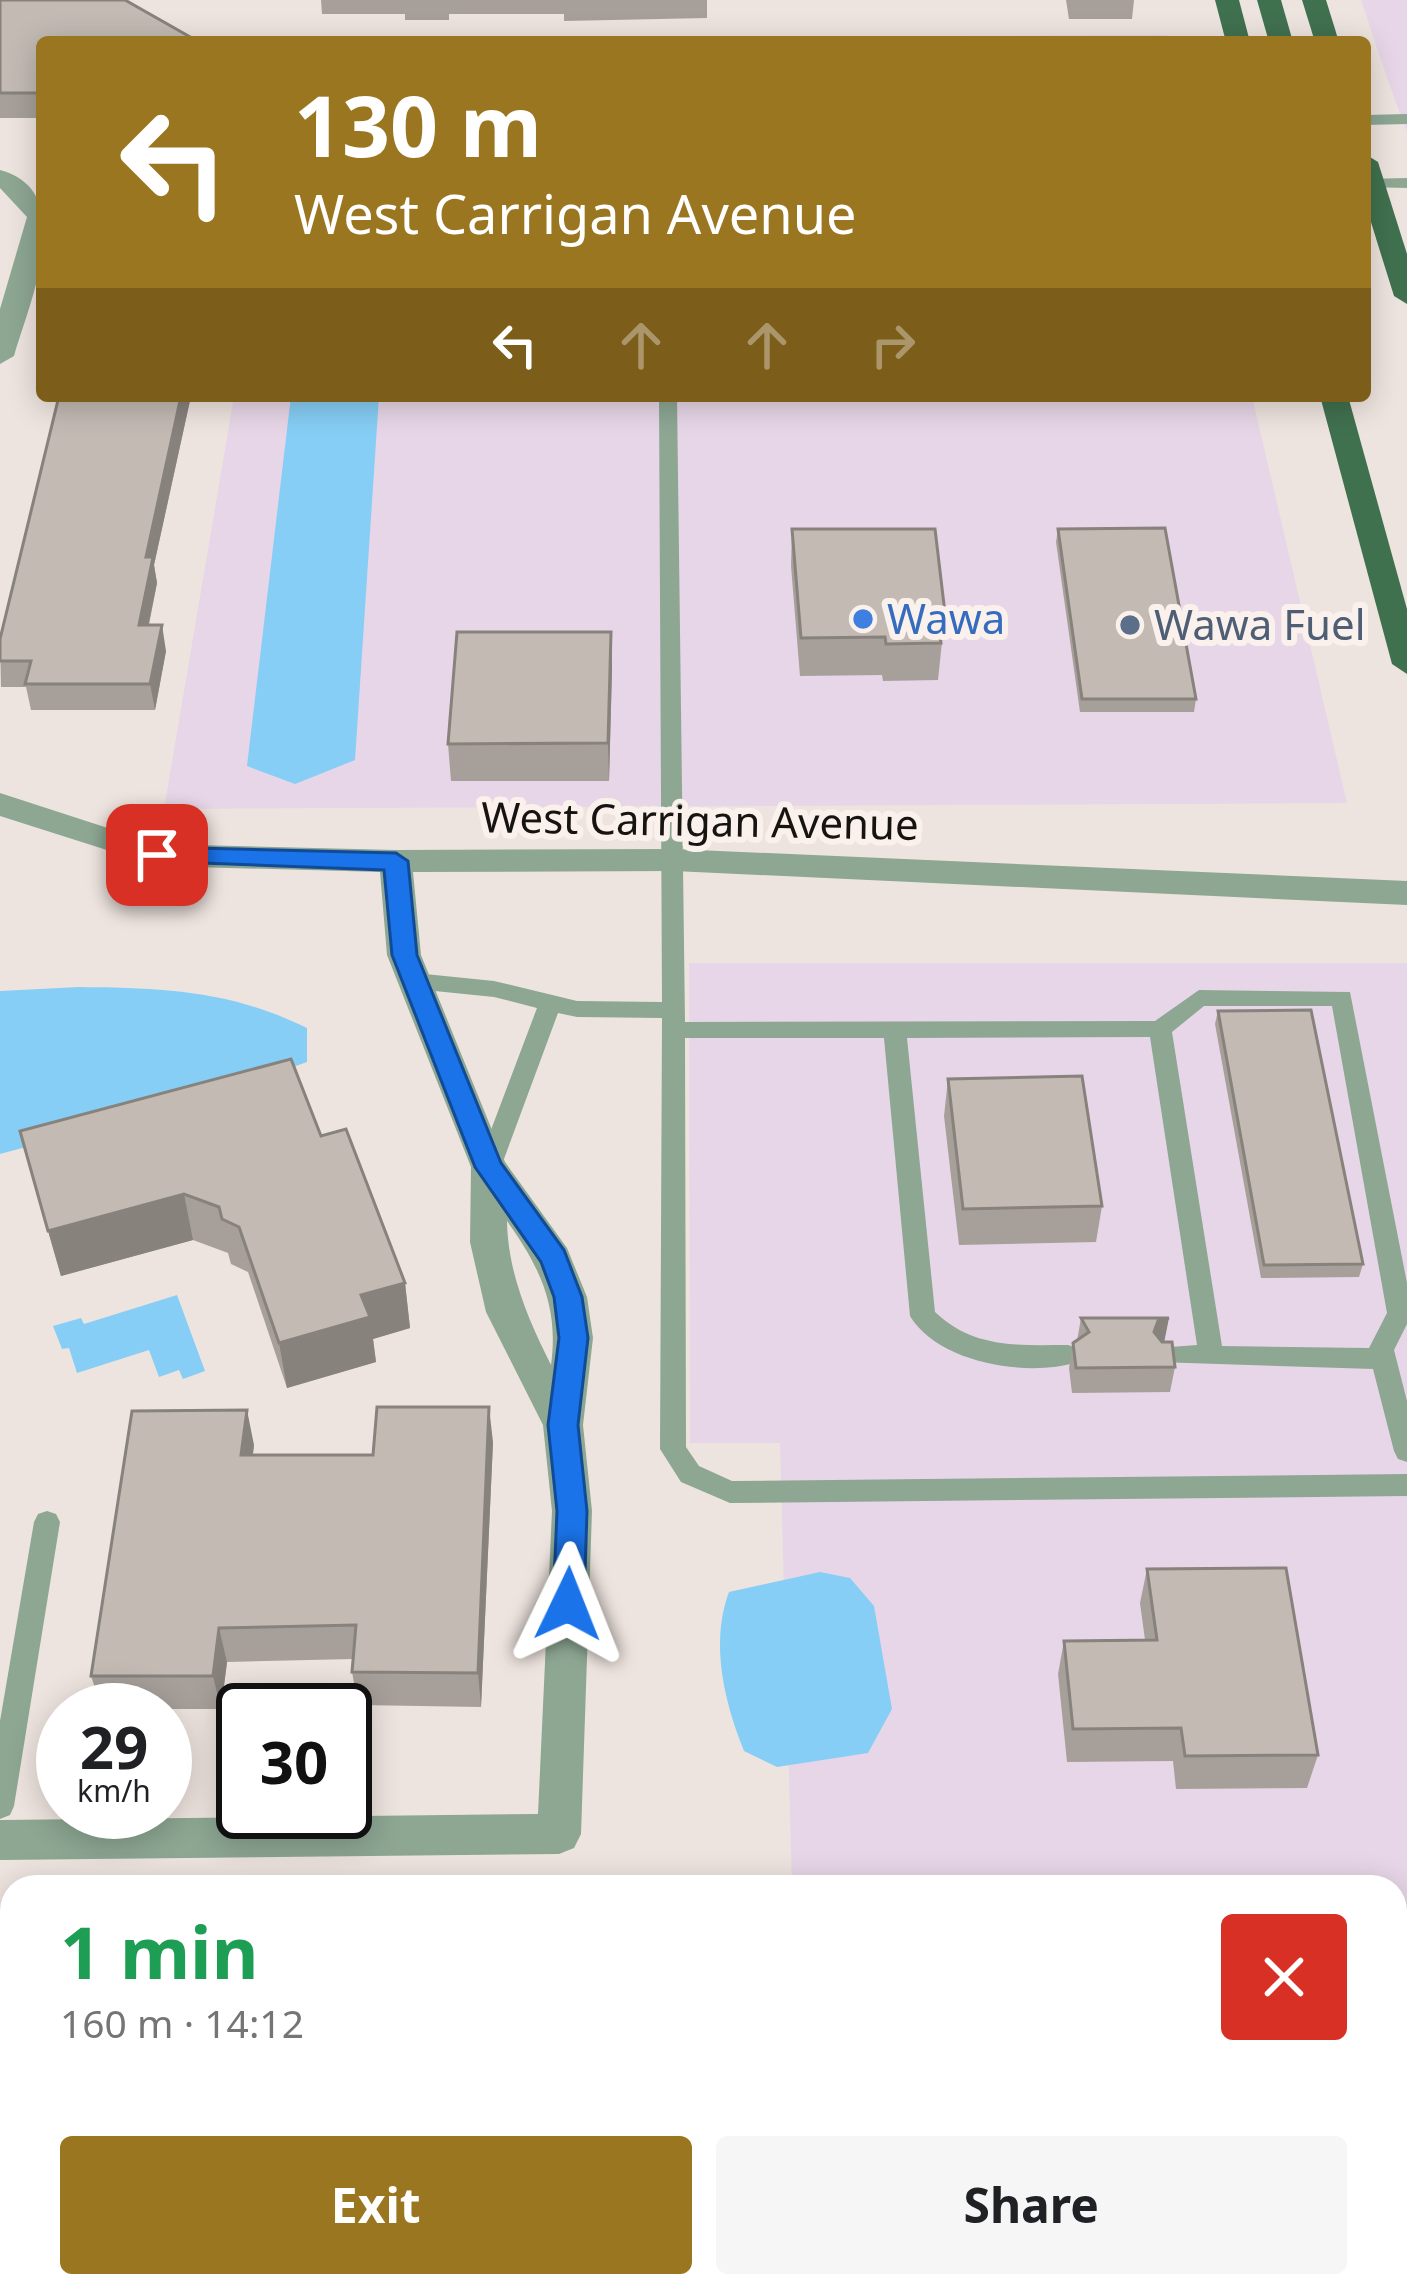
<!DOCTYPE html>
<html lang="en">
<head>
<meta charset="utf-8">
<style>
  :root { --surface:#fff; --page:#f6f6f6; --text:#202124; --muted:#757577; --accent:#9b7621 }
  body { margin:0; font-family:"Noto Sans",sans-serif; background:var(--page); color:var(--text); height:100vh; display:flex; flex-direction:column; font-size:45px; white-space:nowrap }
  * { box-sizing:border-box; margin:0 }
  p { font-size:39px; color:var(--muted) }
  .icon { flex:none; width:66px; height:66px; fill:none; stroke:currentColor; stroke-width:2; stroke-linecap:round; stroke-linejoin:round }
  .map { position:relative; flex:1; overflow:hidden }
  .sheet { position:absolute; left:0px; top:1875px; width:1407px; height:423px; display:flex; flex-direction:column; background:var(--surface); border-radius:36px 36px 0 0; box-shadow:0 6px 30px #0003 }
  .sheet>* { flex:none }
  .hud { position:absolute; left:36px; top:36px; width:1335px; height:366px; border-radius:12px; box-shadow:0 6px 30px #0003; background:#9b7621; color:#fff; overflow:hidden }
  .speed { position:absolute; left:36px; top:1683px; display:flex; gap:24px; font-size:60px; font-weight:700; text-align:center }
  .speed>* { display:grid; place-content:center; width:156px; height:156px; border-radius:50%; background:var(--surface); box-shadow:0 6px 30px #0003; line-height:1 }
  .speed small { font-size:30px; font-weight:400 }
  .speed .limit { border:6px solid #111; border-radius:18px; background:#fff; color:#111 }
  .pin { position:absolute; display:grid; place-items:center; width:102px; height:102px; color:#fff; margin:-51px; border-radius:24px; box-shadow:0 6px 18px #0006 }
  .me { position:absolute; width:132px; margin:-66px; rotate:2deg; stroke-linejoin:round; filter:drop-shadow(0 0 9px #0008) }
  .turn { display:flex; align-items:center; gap:42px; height:252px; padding:0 60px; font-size:54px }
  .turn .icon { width:156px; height:156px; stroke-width:2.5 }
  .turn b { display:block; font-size:84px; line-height:102px }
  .lanes { display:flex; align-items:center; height:114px; padding:0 60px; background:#0003; justify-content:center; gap:60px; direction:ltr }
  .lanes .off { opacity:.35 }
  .round { display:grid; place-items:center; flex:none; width:126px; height:126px; border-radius:12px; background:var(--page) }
  .overview { display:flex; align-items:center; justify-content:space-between; height:204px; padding:0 60px }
  h1 { font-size:72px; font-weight:700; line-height:90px; color:#1e9e55 }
  .action { display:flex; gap:24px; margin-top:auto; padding:24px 60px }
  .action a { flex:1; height:138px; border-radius:12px; background:var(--accent); color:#fff; font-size:48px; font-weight:700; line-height:138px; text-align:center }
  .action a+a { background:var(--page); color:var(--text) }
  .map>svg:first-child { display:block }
</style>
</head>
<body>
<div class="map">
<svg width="1407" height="2296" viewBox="0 0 1407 2296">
  <rect width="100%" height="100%" fill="#eee4df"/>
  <g fill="#e7d6e7">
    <path d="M1361,0H1407V132L1387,78Z"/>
    <path d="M1168,35L1169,42H295V39Z"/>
    <path d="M234,396H1252L1347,803L164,809Z"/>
    <path d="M689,963H1407V1965H1395V1887H792L780,1443H690Z"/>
  </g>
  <g fill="#86cef5">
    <path d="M291,396H379L355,760L295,784L247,766Z"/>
    <path d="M79,987C164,988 229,990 307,1028V1062L207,1098L0,1154V991Z"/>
    <path d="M177,1295L205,1371L183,1379L179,1370L159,1377L149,1350L77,1373L69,1348L62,1349L53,1326L81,1318L84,1324Z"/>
    <path d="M820,1572L850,1578L874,1606L892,1709L868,1753L777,1767L744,1751C724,1702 710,1642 729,1592Z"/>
    <path d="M1395,2044L1407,2046V2296H0V2161L12,2139V2286H1395Z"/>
  </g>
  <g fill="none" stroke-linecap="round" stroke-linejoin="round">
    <g fill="#8da793" fill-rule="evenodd">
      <path d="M1407,114V124L1365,125V115Z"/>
      <path d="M1407,178V188L1365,187V179Z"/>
      <path d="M659,396H677L685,1022L1155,1021L1199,990L1350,992L1407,1283V1324L1394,1350L1407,1401V1462L1398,1459L1394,1451L1373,1369L1157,1362L1153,1355L1157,1348L1197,1345L1150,1037L907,1038L935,1312C974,1349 1018,1345 1068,1345L1077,1348L1081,1355L1077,1362C1028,1378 938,1363 910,1316L884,1038H685L686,1447L699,1466L732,1481L1407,1474V1496L730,1503L681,1482L660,1449L662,1018L577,1017L558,1013L501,1167L498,1173H480L477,1167L537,1008L494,997L415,989L404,981L415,973L494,981L577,1001L662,1002ZM1204,1006H1332L1387,1313L1369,1348L1222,1346L1172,1032Z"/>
      <path d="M47,1511L56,1514L60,1522L14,1806L10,1815L0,1819V1721L34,1522L38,1514Z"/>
    </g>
    <g fill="#8da793" fill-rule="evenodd">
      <path d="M0,170C80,191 29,303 14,356L0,364V309L27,217L0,188Z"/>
      <path d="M0,793L157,844L396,850L674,849L1407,881V905L674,871L413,872L421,955L505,1162L567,1248L587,1297L593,1338L583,1425L592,1511L581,1834L574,1848L559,1854L0,1860V1820L538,1814L552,1511L543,1425L486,1312L470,1242L471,1167L387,955L380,872L157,866L0,816ZM507,1221C540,1267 559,1307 551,1365C528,1319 508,1273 507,1221Z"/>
    </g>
    <g fill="#40714f" fill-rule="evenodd">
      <path d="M1215,0H1239L1250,42H1226Z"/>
      <path d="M1257,0H1281L1293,42H1269Z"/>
      <path d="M1302,0H1326L1339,42H1315Z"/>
      <path d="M1365,154L1378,162L1407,254V304L1394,296L1365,203Z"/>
      <path d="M1320,396H1348L1407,609V674L1392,664Z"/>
    </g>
  </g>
  <g fill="#a7a09a">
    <path d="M0,0L42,42V118H0Z"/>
    <path d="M321,0H707V18L564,21V14H449V20H405V14H322Z"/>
    <path d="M1066,0H1134L1132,19H1069Z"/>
    <path d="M191,396L154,565L157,583L149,625L166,651L155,710H31L26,687H1L0,639Z"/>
    <path d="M792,529L945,613L938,680L883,681L882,675L800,676L791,566Z"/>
    <path d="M1058,529L1196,699L1194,712H1080L1056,542Z"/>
    <path d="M611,632L612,669L609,781H451L448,744Z"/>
    <path d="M1218,1011L1363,1264L1359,1277L1261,1278L1215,1024Z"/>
    <path d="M948,1079L1102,1206L1096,1242L959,1245L944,1116Z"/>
    <path d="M20,1131L321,1136L405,1283L410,1328L373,1339L376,1362L287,1388L248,1272L231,1264L228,1253L193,1240L61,1276Z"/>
    <path d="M1081,1318L1165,1342L1175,1367L1170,1392L1072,1393L1069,1368L1073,1343L1077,1341Z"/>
    <path d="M493,1442L481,1707L358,1705L352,1672L353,1659L227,1662L221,1709H102L91,1676L254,1445L253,1455H373Z"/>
    <path d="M1147,1569L1318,1755L1307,1788L1176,1789L1173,1761L1067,1762L1058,1674L1064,1641L1145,1640L1140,1603Z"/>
  </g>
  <g fill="#88827d">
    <path d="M181,396H191L154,565L157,583L143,651L139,625L146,557Z"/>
    <path d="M162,625L166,651L155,710L150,684Z"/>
    <path d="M611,632L612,669L609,781L608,743Z"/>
    <path d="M184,1194L193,1240L61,1276L48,1231Z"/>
    <path d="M405,1283L410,1328L373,1339L376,1362L287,1388L279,1343L361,1295Z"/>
    <path d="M1169,1318L1164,1343L1153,1346L1154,1332L1158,1321Z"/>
    <path d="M489,1407L493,1442L481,1707L478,1673Z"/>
    <path d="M247,1410L254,1445L248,1490L241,1455Z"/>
    <path d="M219,1628L227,1662L221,1709L213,1676Z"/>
  </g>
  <g fill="#c2bab3" stroke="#88827d" stroke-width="3">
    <path d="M0,0H125L199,42H42V93H0Z"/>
    <path d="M59,396H181L146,557H153L139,625H162L150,684H25L31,661H0V639Z"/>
    <path d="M1165,528L1196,699H1082L1058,529Z"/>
    <path d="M792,529H935L945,613H937L941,643L886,644L885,637L801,638Z"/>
    <path d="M457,632H611L608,743L448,744Z"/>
    <path d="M1311,1010L1363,1264L1264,1265L1218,1011Z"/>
    <path d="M291,1059L321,1136L346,1129L405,1283L361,1295L370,1317L279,1343L239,1227L222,1219L219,1207L184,1194L48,1231L20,1131Z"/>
    <path d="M1082,1076L1102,1206L963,1209L948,1079Z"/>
    <path d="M1081,1318H1169L1158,1321L1154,1332L1162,1342H1172L1175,1367L1076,1368L1073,1343L1089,1332Z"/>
    <path d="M377,1407H489L478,1673L352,1672L356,1625L219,1628L213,1676H91L132,1411L247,1410L241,1455H373Z"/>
    <path d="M1286,1568L1318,1755L1185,1756L1181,1728L1073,1729L1064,1641L1157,1640L1147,1569Z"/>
  </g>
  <path fill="#1a73e8" stroke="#114b97" stroke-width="3" d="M157,847L396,853L408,861L417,955L501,1163L564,1250L582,1297L588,1338L578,1425L587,1511L584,1604L579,1613L568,1617L557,1613L553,1604L557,1511L548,1425L559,1338L554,1297L541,1262L475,1167L392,955L384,870L148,861L145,855Z"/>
  <circle fill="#3f7fe0" stroke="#fbf1ec" stroke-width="4.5" cx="863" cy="619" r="12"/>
  <circle fill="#5c6f8a" stroke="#fbf1ec" stroke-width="4.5" cx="1130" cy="625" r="12"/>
  <g text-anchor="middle" stroke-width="12" stroke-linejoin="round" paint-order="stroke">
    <g font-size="42" fill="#366cbe" stroke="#fbf1ec" text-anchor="start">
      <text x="887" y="634">Wawa</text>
    </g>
    <g font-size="42" fill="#4e5e75" stroke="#fbf1ec" text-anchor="start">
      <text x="1154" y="640">Wawa Fuel</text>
    </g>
    <g font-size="42" fill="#161311" stroke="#fbf1ec">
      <text transform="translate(700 821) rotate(1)" y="15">West Carrigan Avenue</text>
    </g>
  </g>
</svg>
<div class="speed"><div>29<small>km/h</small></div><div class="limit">30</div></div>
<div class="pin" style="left:157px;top:855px;background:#d93025"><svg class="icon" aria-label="arrive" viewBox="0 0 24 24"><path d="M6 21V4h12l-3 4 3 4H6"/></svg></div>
<svg class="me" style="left:568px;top:1604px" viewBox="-20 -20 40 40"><path d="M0-17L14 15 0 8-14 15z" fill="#1a73e8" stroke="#fff" stroke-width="4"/></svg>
<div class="hud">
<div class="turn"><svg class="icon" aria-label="left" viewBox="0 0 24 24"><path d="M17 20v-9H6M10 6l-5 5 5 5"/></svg><div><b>130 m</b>West Carrigan Avenue</div></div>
<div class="lanes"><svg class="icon" aria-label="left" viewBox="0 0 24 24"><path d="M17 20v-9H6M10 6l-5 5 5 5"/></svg><svg class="icon off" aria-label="ahead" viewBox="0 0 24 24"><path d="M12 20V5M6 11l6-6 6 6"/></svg><svg class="icon off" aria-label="ahead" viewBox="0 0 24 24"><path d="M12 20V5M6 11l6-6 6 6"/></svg><svg class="icon off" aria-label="right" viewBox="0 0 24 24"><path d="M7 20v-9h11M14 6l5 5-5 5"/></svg></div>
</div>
<section class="sheet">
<div class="overview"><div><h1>1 min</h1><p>160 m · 14:12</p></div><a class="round" style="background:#d93025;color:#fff"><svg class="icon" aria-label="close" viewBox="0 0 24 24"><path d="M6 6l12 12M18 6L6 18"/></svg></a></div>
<div class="action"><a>Exit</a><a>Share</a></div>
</section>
</div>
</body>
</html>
